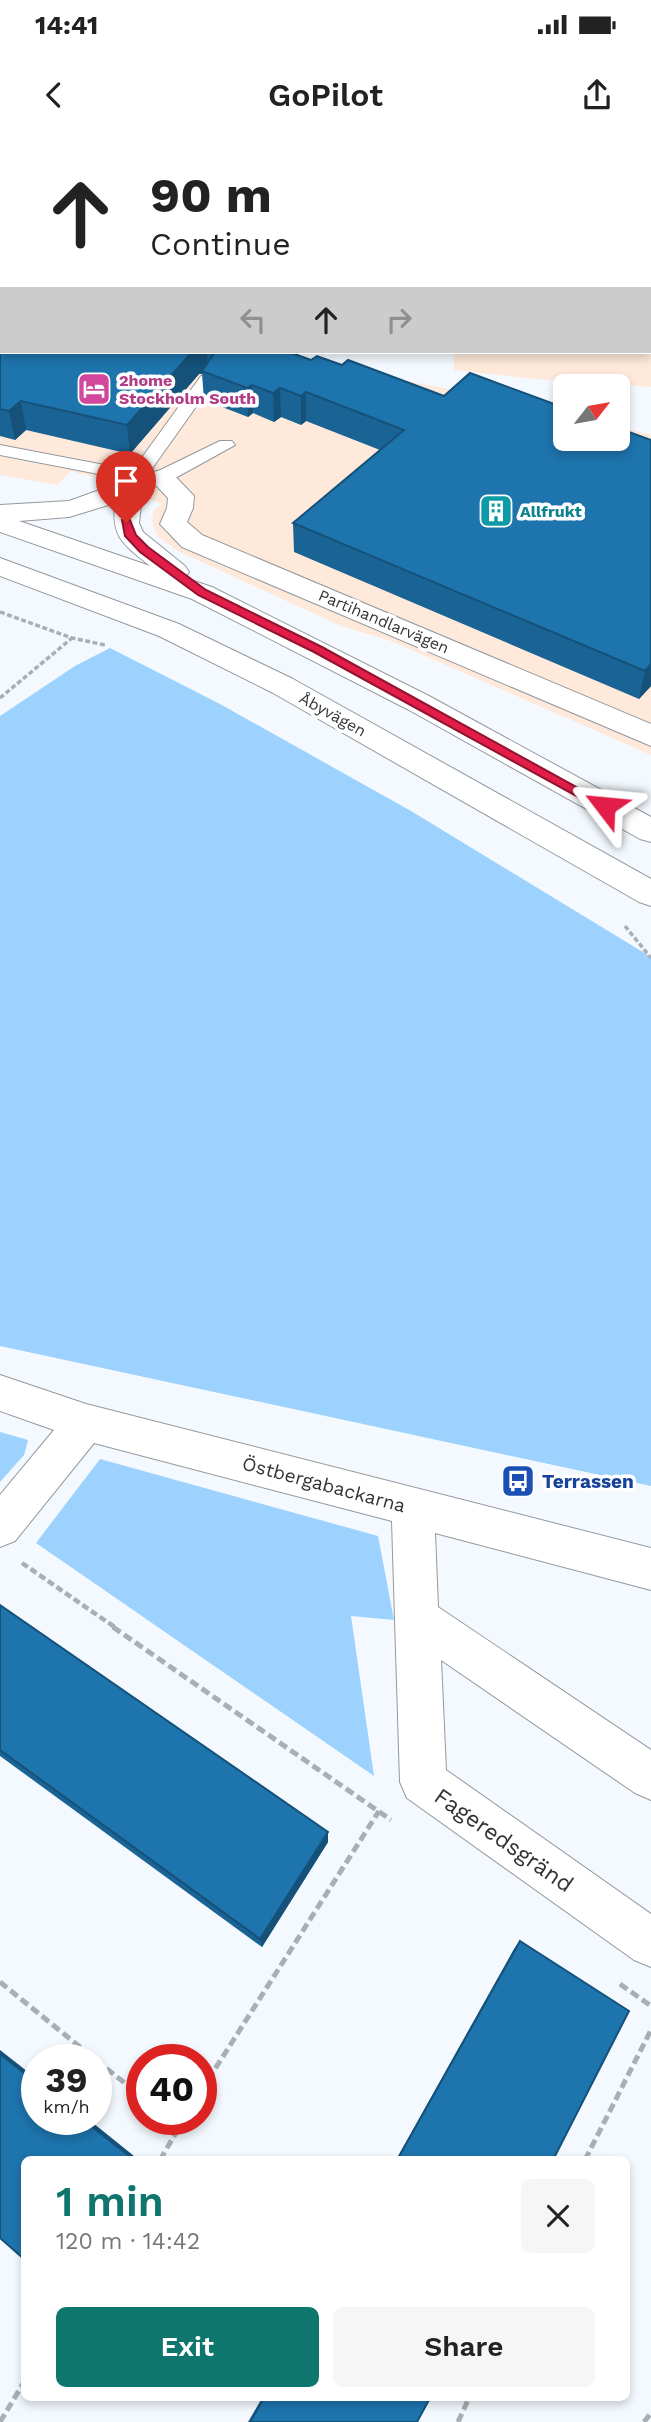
<!DOCTYPE html>
<html lang="en">
<head>
<meta charset="utf-8">
<style>
  :root { --surface:#fff; --page:#f6f6f6; --text:#222; --muted:#767676; --accent:#0f766e }
  body { margin:0; font-family:"Work Sans",sans-serif; background:var(--page); color:var(--text); height:100vh; display:flex; flex-direction:column; font-size:26px; white-space:nowrap }
  * { box-sizing:border-box; margin:0 }
  p { font-size:23px; color:var(--muted) }
  .icon { flex:none; width:38px; height:38px; fill:none; stroke:currentColor; stroke-width:2; stroke-linecap:round; stroke-linejoin:round }
  .map { position:relative; flex:1; overflow:hidden }
  .drawer { position:absolute; left:21px; top:2016px; width:609px; height:245px; display:flex; flex-direction:column; background:var(--surface); border-radius:10px; box-shadow:0 4px 10px #0003 }
  .drawer>* { flex:none }
  .top-card { position:absolute; left:0px; top:0px; width:651px; height:214px; box-shadow:0 4px 10px #0003; background:#fff; color:var(--text); overflow:hidden }
  .needle { width:46px; rotate:59deg }
  .buttons { position:absolute; left:553px; top:234px; display:grid; gap:14px }
  .buttons a { display:grid; place-items:center; width:77px; height:77px; border-radius:10px; background:var(--surface); box-shadow:0 4px 10px #0003; font-size:35px }
  .speed { position:absolute; left:21px; top:1904px; display:flex; gap:14px; font-size:35px; font-weight:700; text-align:center }
  .speed>* { display:grid; place-content:center; width:91px; height:91px; border-radius:50%; background:var(--surface); box-shadow:0 4px 10px #0003; line-height:1 }
  .speed small { font-size:18px; font-weight:400 }
  .speed .limit { border:10px solid #d22; background:#fff; color:#111 }
  .pin { position:absolute; display:grid; place-items:center; width:60px; height:60px; color:#fff; margin:-72px -30px; border-radius:50% 50% 50% 0; rotate:-45deg; box-shadow:0 0 7px #0007 }
  .pin .icon { rotate:45deg }
  .me { position:absolute; width:77px; margin:-38px; rotate:299deg; stroke-linejoin:round; filter:drop-shadow(0 0 5px #0008) }
  .turn { display:flex; align-items:center; gap:24px; height:147px; padding:0 35px; font-size:32px }
  .turn .icon { width:91px; height:91px; stroke-width:2.5 }
  .turn b { display:block; font-size:49px; line-height:60px }
  .lanes { display:flex; align-items:center; height:66px; padding:0 35px; background:#0003; justify-content:center; gap:35px; direction:ltr }
  .lanes .off { opacity:.35 }
  .round { display:grid; place-items:center; flex:none; width:74px; height:74px; border-radius:10px; background:var(--page) }
  .headline { display:flex; align-items:center; justify-content:space-between; height:119px; padding:0 35px }
  h1 { font-size:42px; font-weight:600; line-height:52px; color:var(--accent) }
  .cta { display:flex; gap:14px; margin-top:auto; padding:14px 35px }
  .cta a { flex:1; height:80px; border-radius:10px; background:var(--accent); color:#fff; font-size:28px; font-weight:600; line-height:80px; text-align:center }
  .cta a+a { background:var(--page); color:var(--text) }
  .status { display:flex; justify-content:space-between; align-items:center; height:49px; padding:0 35px; background:var(--surface); direction:ltr }
  .status svg { height:19px; fill:currentColor }
  header { display:flex; justify-content:space-between; align-items:center; height:91px; padding:0 35px; background:var(--surface); font-size:32px; font-weight:600 }
  .map>svg:first-child { display:block }
</style>
</head>
<body>
<div class="status"><b>14:41</b><svg viewBox="0 0 49 12"><path d="M0 12V9h3v3zM5 12V6h3v6zM10 12V3h3v9zM15 12V0h3v12zM26 1h20v11H26zM47 4h2v5h-2z"/></svg></div>
<header><svg class="icon" aria-label="back" viewBox="0 0 24 24"><path d="M15 5l-7 7 7 7"/></svg>GoPilot<svg class="icon" aria-label="share" viewBox="0 0 24 24"><path d="M12 15V3M7 8l5-5 5 5M5 13v7h14v-7"/></svg></header>
<div class="map">
<svg width="651" height="2282" viewBox="0 0 651 2282">
  <rect width="100%" height="100%" fill="#f3f9fe"/>
  <g fill="#fee9db">
    <path d="M52,0H651V247L535,239L454,230V212H649V2H42Z"/>
    <path d="M0,160L2,212H256L474,254L565,299H618V286L651,295V615L391,501L341,486L178,411L157,396L152,381L154,370L162,364L103,340L71,331L57,345L0,335Z"/>
  </g>
  <g fill="#9cd2fd">
    <path d="M110,508L220,564L411,671L651,817V1346L0,1206V576L75,526Z"/>
    <path d="M0,1292L28,1300L24,1315L0,1342Z"/>
    <path d="M100,1319L378,1396L394,1480L351,1476L374,1636L36,1403Z"/>
  </g>
  <g fill="none" stroke-linecap="round" stroke-linejoin="round">
    <defs>
      <g id="lane">
        <rect x="0" y="61" width="2" height="8"/>
        <path d="M207,235L215,240L146,337L220,301H232L235,305L168,342L130,352L124,351L114,337L0,315V305L120,328L126,329L130,334L201,236Z"/>
      </g>
      <g id="street">
        <path d="M162,330L171,332L194,356L193,368L187,382L202,395L651,584V606L182,407L160,384L167,368L168,358L149,338L153,332Z"/>
        <path d="M0,1235L86,1264L651,1408V1450L435,1393L438,1467L651,1610V1660L635,1653L441,1520L446,1630L651,1774V1827L634,1820L407,1658L400,1642L392,1381L94,1303L15,1401L0,1407V1355L54,1290L0,1271Z"/>
      </g>
      <g id="secondary">
        <path d="M130,339L139,341L143,347L139,383L143,392L185,426L189,432L185,438L212,447L429,556L651,677V702L640,699L409,570L192,459L0,392V365L69,361ZM115,363C111,399 125,405 150,426L19,381L69,377Z"/>
        <path d="M0,418L179,484L293,539L651,739V766L639,762L273,553L159,496L0,436Z"/>
      </g>
    </defs>
    <use href="#lane" stroke="#93999d" stroke-width="2"/>
    <use href="#street" stroke="#93999d" stroke-width="2"/>
    <use href="#secondary" stroke="#93999d" stroke-width="2"/>
    <g stroke="#aaafb3" stroke-width="3.5" stroke-dasharray="5 2.5" stroke-linecap="butt">
      <path d="M0,472L72,498L105,505"/>
      <path d="M0,558L72,498"/>
      <path d="M625,786L651,818"/>
    </g>
    <path stroke="#aaafb3" stroke-width="4.5" stroke-dasharray="7 3.5" stroke-linecap="butt" d="M22,1423L116,1488"/>
    <g stroke="#aaafb3" stroke-width="5" stroke-dasharray="9 4.5" stroke-linecap="butt">
      <path d="M113,1487L391,1680"/>
      <path d="M0,1842L96,1920"/>
      <path d="M620,1844L651,1866"/>
      <path d="M96,1920L142,1957"/>
      <path d="M201,1951L379,1671"/>
      <path d="M170,1979L180,1987"/>
      <path d="M160,2020L184,1979"/>
      <path d="M585,2020L651,1890"/>
      <path d="M0,2282L24,2242"/>
      <path d="M458,2282L469,2258"/>
      <path d="M644,2282L651,2273"/>
    </g>
    <use href="#lane" fill="#fff" fill-rule="evenodd"/>
    <use href="#street" fill="#fff" fill-rule="evenodd"/>
    <use href="#secondary" fill="#fff" fill-rule="evenodd"/>
  </g>
  <g fill="#1a6495">
    <path d="M649,102H651V149L649,146Z"/>
    <path d="M0,136L2,212H280L311,220L342,225L444,256L651,300V546L639,559L294,412L293,383L380,310L306,281L301,285L281,277L274,282L253,273L248,277L204,260L202,234H199L130,314L26,290L15,300L0,296Z"/>
    <path d="M0,1465L328,1692V1702L262,1807L0,1616Z"/>
    <path d="M520,1801L553,2020H396L514,1809Z"/>
    <path d="M262,2258H430L417,2282H248Z"/>
  </g>
  <g fill="#155179">
    <path d="M192,212H207L208,233L202,231V234H199L130,314L127,285Z"/>
    <path d="M252,245L253,273L248,277L247,248Z"/>
    <path d="M280,248L281,277L274,282L273,253Z"/>
    <path d="M306,252V281L301,285V256Z"/>
    <path d="M21,261L26,290L15,300L9,271Z"/>
    <path d="M651,524V546L639,559L645,531Z"/>
    <path d="M328,1692V1702L262,1807L260,1799Z"/>
    <path d="M0,1910L37,1939V1943L0,1914Z"/>
    <path d="M82,1979H88L139,2020H133Z"/>
  </g>
  <g fill="#1e74ad" stroke="#155179" stroke-width="2">
    <path d="M649,102H651V135L649,132Z"/>
    <path d="M0,136L2,137V212H192L127,285L21,261L9,271L0,269Z"/>
    <path d="M215,212H280L284,213L285,212H289L311,220L317,216L342,225L348,220L444,256L470,233L565,268V299H618V288L651,300V524L645,531L293,383L404,290L306,252L301,256L280,248L273,253L252,245L247,248L202,231Z"/>
    <path d="M0,1465L328,1692L260,1799L0,1610Z"/>
    <path d="M520,1801L629,1871L553,2020H397Z"/>
    <path d="M0,1914L37,1943V1979H82L133,2019L24,2020V2119L0,2098Z"/>
    <path d="M264,2258H430L417,2282H250Z"/>
  </g>
  <path fill="#e11d48" stroke="#92132f" stroke-width="2" d="M122,380H130L136,395L148,407L206,450L322,507L611,666L609,669H600L314,512L198,455L140,412L125,396Z"/>
  <defs>
    <symbol id="hotel-square" viewBox="-11 -11 22 22"><rect x="-9" y="-9" width="18" height="18" rx="4" fill="#d1479c" stroke="#fff"/><path d="M-6-4.5h1.5V1H6V5H4.5V3h-9V5H-6ZM-4 0a1.8 1.8 0 1 1 3.6 0ZM.5 0V-2.5h3Q6-2.5 6 0Z" fill="#fff"/></symbol>
    <symbol id="building-square" viewBox="-11 -11 22 22"><rect x="-9" y="-9" width="18" height="18" rx="4" fill="#0f9aa8" stroke="#fff"/><path d="M-4-6H4V6H1V3H-1V6H-4ZM-2.5-4.3h1.7v1.8h-1.7ZM.8-4.3h1.7v1.8H.8ZM-2.5-1h1.7V.8h-1.7ZM.8-1h1.7V.8H.8Z" fill="#fff"/></symbol>
    <symbol id="bus-square" viewBox="-11 -11 22 22"><rect x="-9" y="-9" width="18" height="18" rx="4" fill="#1a4fb4" stroke="#fff"/><path d="M-5-6H5V4H4V6H2V4H-2V6H-4V4H-5ZM-3.5-4V0h7V-4ZM-3.5 1.2v1.5H-2V1.2ZM2 1.2v1.5H3.5V1.2Z" fill="#fff"/></symbol>
  </defs>
  <g fill-rule="evenodd">
    <use href="#hotel-square" x="75" y="230" width="38" height="38"/>
    <use href="#building-square" x="477" y="352" width="38" height="38"/>
    <use href="#bus-square" x="499" y="1322" width="38" height="38"/>
  </g>
  <g text-anchor="middle" stroke-width="7" stroke-linejoin="round" paint-order="stroke">
    <g font-size="16" font-weight="bold" fill="#b23c85" stroke="#fff" text-anchor="start">
      <text x="119" y="246">2home<tspan x="119" dy="18">Stockholm South</tspan></text>
    </g>
    <g font-size="16" font-weight="bold" fill="#0d838f" stroke="#fff" text-anchor="start">
      <text x="520" y="377">Allfrukt</text>
    </g>
    <g font-size="16" fill="#323536" stroke="#fff">
      <text transform="translate(384 481) rotate(23)" y="6">Partihandlarvägen</text>
      <text transform="translate(333 574) rotate(29)" y="6">Åbyvägen</text>
    </g>
    <g font-size="19" font-weight="bold" fill="#164399" stroke="#fff" text-anchor="start">
      <text x="542" y="1348">Terrassen</text>
    </g>
    <g font-size="19" fill="#323536" stroke="#fff">
      <text transform="translate(324 1344) rotate(15)" y="7">Östbergabackarna</text>
    </g>
    <g font-size="23" fill="#323536" stroke="#fff">
      <text transform="translate(504 1700) rotate(35)" y="8">Fageredsgränd</text>
    </g>
  </g>
</svg>
<div class="buttons">
<a><svg class="needle" viewBox="-14 -14 28 28"><path d="M0-13l5 13h-10z" fill="#e53935"/><path d="M0 13l5-13h-10z" fill="#767676"/></svg></a>
</div>
<div class="speed"><div>39<small>km/h</small></div><div class="limit">40</div></div>
<div class="pin" style="left:126px;top:383px;background:#d93025"><svg class="icon" aria-label="arrive" viewBox="0 0 24 24"><path d="M6 21V4h12l-3 4 3 4H6"/></svg></div>
<svg class="me" style="left:605px;top:666px" viewBox="-20 -20 40 40"><path d="M0-17L14 15 0 8-14 15z" fill="#e11d48" stroke="#fff" stroke-width="4"/></svg>
<div class="top-card">
<div class="turn"><svg class="icon" aria-label="ahead" viewBox="0 0 24 24"><path d="M12 20V5M6 11l6-6 6 6"/></svg><div><b>90 m</b>Continue</div></div>
<div class="lanes"><svg class="icon off" aria-label="left" viewBox="0 0 24 24"><path d="M17 20v-9H6M10 6l-5 5 5 5"/></svg><svg class="icon" aria-label="ahead" viewBox="0 0 24 24"><path d="M12 20V5M6 11l6-6 6 6"/></svg><svg class="icon off" aria-label="right" viewBox="0 0 24 24"><path d="M7 20v-9h11M14 6l5 5-5 5"/></svg></div>
</div>
<section class="drawer">
<div class="headline"><div><h1>1 min</h1><p>120 m · 14:42</p></div><a class="round"><svg class="icon" aria-label="close" viewBox="0 0 24 24"><path d="M6 6l12 12M18 6L6 18"/></svg></a></div>
<div class="cta"><a>Exit</a><a>Share</a></div>
</section>
</div>
</body>
</html>
